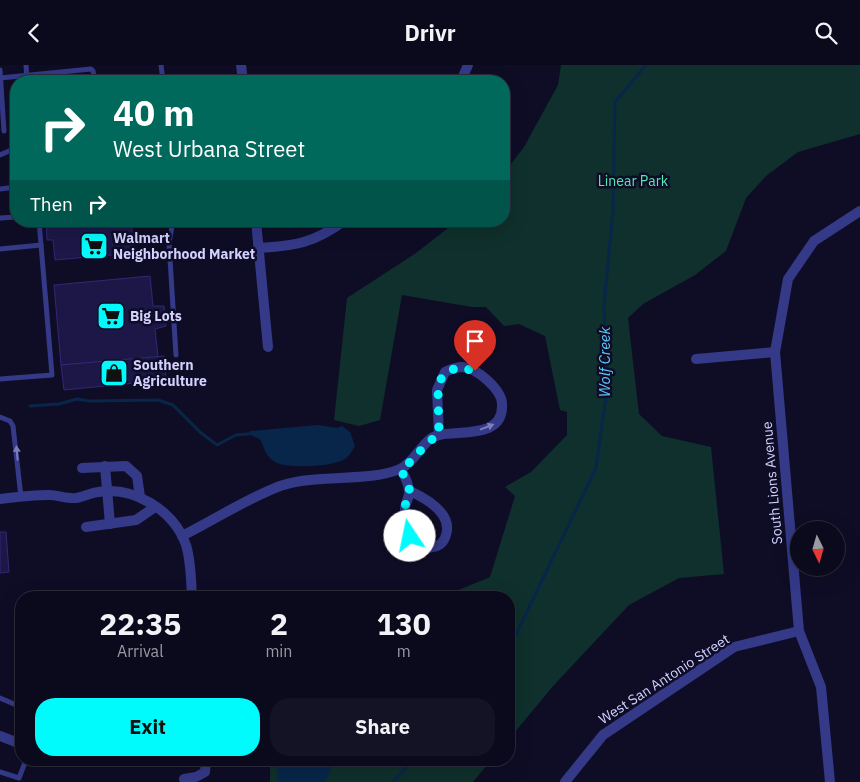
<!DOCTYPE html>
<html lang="en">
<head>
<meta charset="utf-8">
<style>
  :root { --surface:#0b0a1c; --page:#141325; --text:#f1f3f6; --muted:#9a9aa3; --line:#2b2b3b; --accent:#00fbfc }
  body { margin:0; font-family:"IBM Plex Sans",sans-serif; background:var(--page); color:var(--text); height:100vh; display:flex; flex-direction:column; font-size:19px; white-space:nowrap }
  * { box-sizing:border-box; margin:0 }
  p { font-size:16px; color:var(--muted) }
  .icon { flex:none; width:28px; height:28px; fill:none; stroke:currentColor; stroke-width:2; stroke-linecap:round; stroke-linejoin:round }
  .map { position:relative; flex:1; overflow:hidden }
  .drawer { position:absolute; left:15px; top:526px; width:500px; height:175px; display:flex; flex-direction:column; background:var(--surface); border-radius:20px; box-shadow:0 5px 20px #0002,0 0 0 1px var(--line) }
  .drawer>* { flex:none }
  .guide { position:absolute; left:10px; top:10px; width:500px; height:152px; border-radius:20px; box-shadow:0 5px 20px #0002,0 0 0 1px var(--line); background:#00695c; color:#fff; overflow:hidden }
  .needle { width:32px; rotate:175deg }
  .buttons { position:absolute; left:790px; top:456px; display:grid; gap:10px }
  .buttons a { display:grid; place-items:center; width:55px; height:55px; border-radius:50%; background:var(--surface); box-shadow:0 5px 20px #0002,0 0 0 1px var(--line); font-size:25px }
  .pin { position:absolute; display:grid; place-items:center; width:42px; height:42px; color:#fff; margin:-51px -21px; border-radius:50% 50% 50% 0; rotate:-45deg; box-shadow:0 0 5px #0007 }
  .pin .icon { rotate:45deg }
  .me { position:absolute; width:55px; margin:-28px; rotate:349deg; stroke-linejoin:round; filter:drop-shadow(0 0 4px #0008) }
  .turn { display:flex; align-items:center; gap:18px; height:105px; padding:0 20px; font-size:22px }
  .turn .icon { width:65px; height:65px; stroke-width:2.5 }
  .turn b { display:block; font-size:35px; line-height:42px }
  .then { display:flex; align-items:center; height:48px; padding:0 20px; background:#0003; gap:10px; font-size:19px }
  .eta { display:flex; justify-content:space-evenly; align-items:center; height:85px; text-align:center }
  .eta b { font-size:30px; font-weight:700; line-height:35px }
  .button { display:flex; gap:10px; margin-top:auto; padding:10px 20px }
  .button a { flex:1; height:58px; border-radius:20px; background:var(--accent); color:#111; font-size:20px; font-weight:700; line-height:58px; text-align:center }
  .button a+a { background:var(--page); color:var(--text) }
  header { display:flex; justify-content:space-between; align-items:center; height:65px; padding:0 20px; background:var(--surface); font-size:22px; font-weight:700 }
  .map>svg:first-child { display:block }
</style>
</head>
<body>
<header><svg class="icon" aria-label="back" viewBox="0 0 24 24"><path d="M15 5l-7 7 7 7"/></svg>Drivr<svg class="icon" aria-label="search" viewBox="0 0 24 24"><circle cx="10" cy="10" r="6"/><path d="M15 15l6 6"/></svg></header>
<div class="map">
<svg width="860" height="717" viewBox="0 0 860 717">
  <rect width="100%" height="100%" fill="#0f0d26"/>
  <g fill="#0f302c">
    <path d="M561,0H860V69L798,87L766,111L746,133L726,186L695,210L643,239L628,253L639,349L662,371L711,382L724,509L679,513L629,540L554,620L509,674V532H442L490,512L515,431L505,422L531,407L567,370V347L560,345L545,271L519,259L504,261L486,242H472L402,230L380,355L359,361L334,355L347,233L416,188L457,156H504V108L524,82L558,20Z"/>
    <path d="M270,695H491L473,717H270Z"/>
  </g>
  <g fill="#082649">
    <path d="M318,360L337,363L342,361L350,367L355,381C352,386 350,390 345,394C332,402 288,404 275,397C266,392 264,382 260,374L248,369L250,366Z"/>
    <path d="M276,695H335L325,717H278Z"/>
  </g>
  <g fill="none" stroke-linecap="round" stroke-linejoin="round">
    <g stroke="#082649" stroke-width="3">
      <path d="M30,341L59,339L77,334L89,336L158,335L173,340L200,367L217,380L236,370L248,369"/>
      <path d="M509,584L596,403L607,324L604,239L613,147L615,37L646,0"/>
      <path d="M393,717L413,695"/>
    </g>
  </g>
  <g fill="#1d1748" stroke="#302876">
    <path d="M46,156H131L134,188L55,195L53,175H47Z"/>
    <path d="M150,211L153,241H164L166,261L155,264L158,292L61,300L54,220Z"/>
    <path d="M164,291L166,315L64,325L61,300Z"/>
    <path d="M0,467H6L9,507L0,508Z"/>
  </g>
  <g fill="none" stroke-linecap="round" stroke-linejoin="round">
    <g stroke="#343988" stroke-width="5">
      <path d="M26,0L27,16"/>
      <path d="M161,0L163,16"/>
      <path d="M0,5L4,66"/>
      <path d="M0,13L91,4L93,6L95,16"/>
      <path d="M0,90L16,83"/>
      <path d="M0,124L16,122"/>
      <path d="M0,153L16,152"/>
      <path d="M173,156L169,178L176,290"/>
      <path d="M0,184L41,180"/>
      <path d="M0,314L52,310L39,156"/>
      <path d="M0,352L10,356L13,361L21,432"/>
      <path d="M0,633L21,642"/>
      <path d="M0,707L19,713L26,695"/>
    </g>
    <g stroke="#343988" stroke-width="10">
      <path d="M241,0L243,16"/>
      <path d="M461,16L468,0"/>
      <path d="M256,156L268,282"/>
      <path d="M258,183C295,181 314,178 344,156"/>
      <path d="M696,294L775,287"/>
      <path d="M105,401L110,459"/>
      <path d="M82,403L126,401L137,411L140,432"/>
      <path d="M401,404C404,410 409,419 409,426C410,432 405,438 405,444C404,461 412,486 433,482C440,481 444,477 446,470C453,448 425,433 410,426"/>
      <path d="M0,434C16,432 33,430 49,430C58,430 67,434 76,433C83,432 90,428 98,427C133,421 174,445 186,480C191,496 191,515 192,532"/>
      <path d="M86,462L136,455L155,442"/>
      <path d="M182,471C214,455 246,434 280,421C318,408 367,418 400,404C416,397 423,373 439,370C461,365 504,374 502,339C502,325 477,303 463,302C456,302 451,304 445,307L437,325L439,370"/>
      <path d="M0,671L21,679"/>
      <path d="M184,714L196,712L205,707L206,695"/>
      <path d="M565,717L603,670L734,582L799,566"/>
      <path d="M830,717L821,622L799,566L775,287L788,214L814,176L860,146"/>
    </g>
  </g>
  <defs><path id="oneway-solid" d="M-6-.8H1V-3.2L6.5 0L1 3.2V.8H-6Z" transform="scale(1.25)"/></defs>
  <g fill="#7b7dbe">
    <use href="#oneway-solid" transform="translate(487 362) rotate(-21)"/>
    <use href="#oneway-solid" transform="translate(17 388) rotate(-95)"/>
  </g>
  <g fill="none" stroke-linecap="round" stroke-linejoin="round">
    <path stroke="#00fbfc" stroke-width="9" stroke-dasharray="0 16.2" d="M410,471L404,444L410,426L401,404C416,395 423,378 439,370L438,325L442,311L457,302L475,306"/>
  </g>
  <defs>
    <symbol id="supermarket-square" viewBox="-11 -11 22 22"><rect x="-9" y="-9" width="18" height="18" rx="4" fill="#00fbfc" stroke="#0f0d26"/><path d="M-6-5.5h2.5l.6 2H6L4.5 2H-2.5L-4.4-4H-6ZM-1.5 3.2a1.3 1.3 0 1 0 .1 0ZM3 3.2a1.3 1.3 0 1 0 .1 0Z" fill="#111"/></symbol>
    <symbol id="shop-square" viewBox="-11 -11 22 22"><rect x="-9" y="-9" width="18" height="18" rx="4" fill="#00fbfc" stroke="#0f0d26"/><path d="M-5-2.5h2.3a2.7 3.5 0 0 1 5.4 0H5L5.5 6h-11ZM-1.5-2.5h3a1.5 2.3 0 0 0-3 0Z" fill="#111"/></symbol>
  </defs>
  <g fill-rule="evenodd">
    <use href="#supermarket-square" x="78" y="165" width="32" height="32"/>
    <use href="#supermarket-square" x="95" y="235" width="32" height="32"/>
    <use href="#shop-square" x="98" y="292" width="32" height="32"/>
  </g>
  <g text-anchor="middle" stroke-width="5" stroke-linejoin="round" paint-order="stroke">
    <g font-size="14" fill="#54e8b5" stroke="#0f0d26">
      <text x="633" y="121">Linear Park</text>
    </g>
    <g font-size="14" font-weight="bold" fill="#d2d1ff" stroke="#0f0d26" text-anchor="start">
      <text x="113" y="178">Walmart<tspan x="113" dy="16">Neighborhood Market</tspan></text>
      <text x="130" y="256">Big Lots</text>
      <text x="133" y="305">Southern<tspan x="133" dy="16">Agriculture</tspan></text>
    </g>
    <g font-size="14" fill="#d2d1ff" stroke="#0f0d26">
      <text transform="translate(772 418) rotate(-95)" y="5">South Lions Avenue</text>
      <text transform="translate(664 614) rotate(-33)" y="5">West San Antonio Street</text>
    </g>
    <g font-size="15" font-style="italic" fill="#5fc4ff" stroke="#0f0d26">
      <text transform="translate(605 297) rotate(-90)" y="5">Wolf Creek</text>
    </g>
  </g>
</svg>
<div class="buttons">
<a><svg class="needle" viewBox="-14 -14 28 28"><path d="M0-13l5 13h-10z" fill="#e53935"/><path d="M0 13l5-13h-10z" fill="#9a9aa3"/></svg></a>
</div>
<div class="pin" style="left:475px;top:306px;background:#d93025"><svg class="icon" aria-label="arrive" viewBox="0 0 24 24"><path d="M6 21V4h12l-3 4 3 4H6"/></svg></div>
<svg class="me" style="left:410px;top:471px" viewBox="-20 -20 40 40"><circle r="19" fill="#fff"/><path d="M0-13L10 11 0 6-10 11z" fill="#00fbfc"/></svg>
<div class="guide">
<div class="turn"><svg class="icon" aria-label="right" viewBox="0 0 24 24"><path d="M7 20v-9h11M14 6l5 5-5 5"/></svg><div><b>40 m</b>West Urbana Street</div></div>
<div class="then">Then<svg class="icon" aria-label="right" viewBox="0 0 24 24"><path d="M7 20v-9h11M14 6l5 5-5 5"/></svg></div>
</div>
<section class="drawer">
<div class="eta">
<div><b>22:35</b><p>Arrival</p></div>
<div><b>2</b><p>min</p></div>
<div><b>130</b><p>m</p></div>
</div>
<div class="button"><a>Exit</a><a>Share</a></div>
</section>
</div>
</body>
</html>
